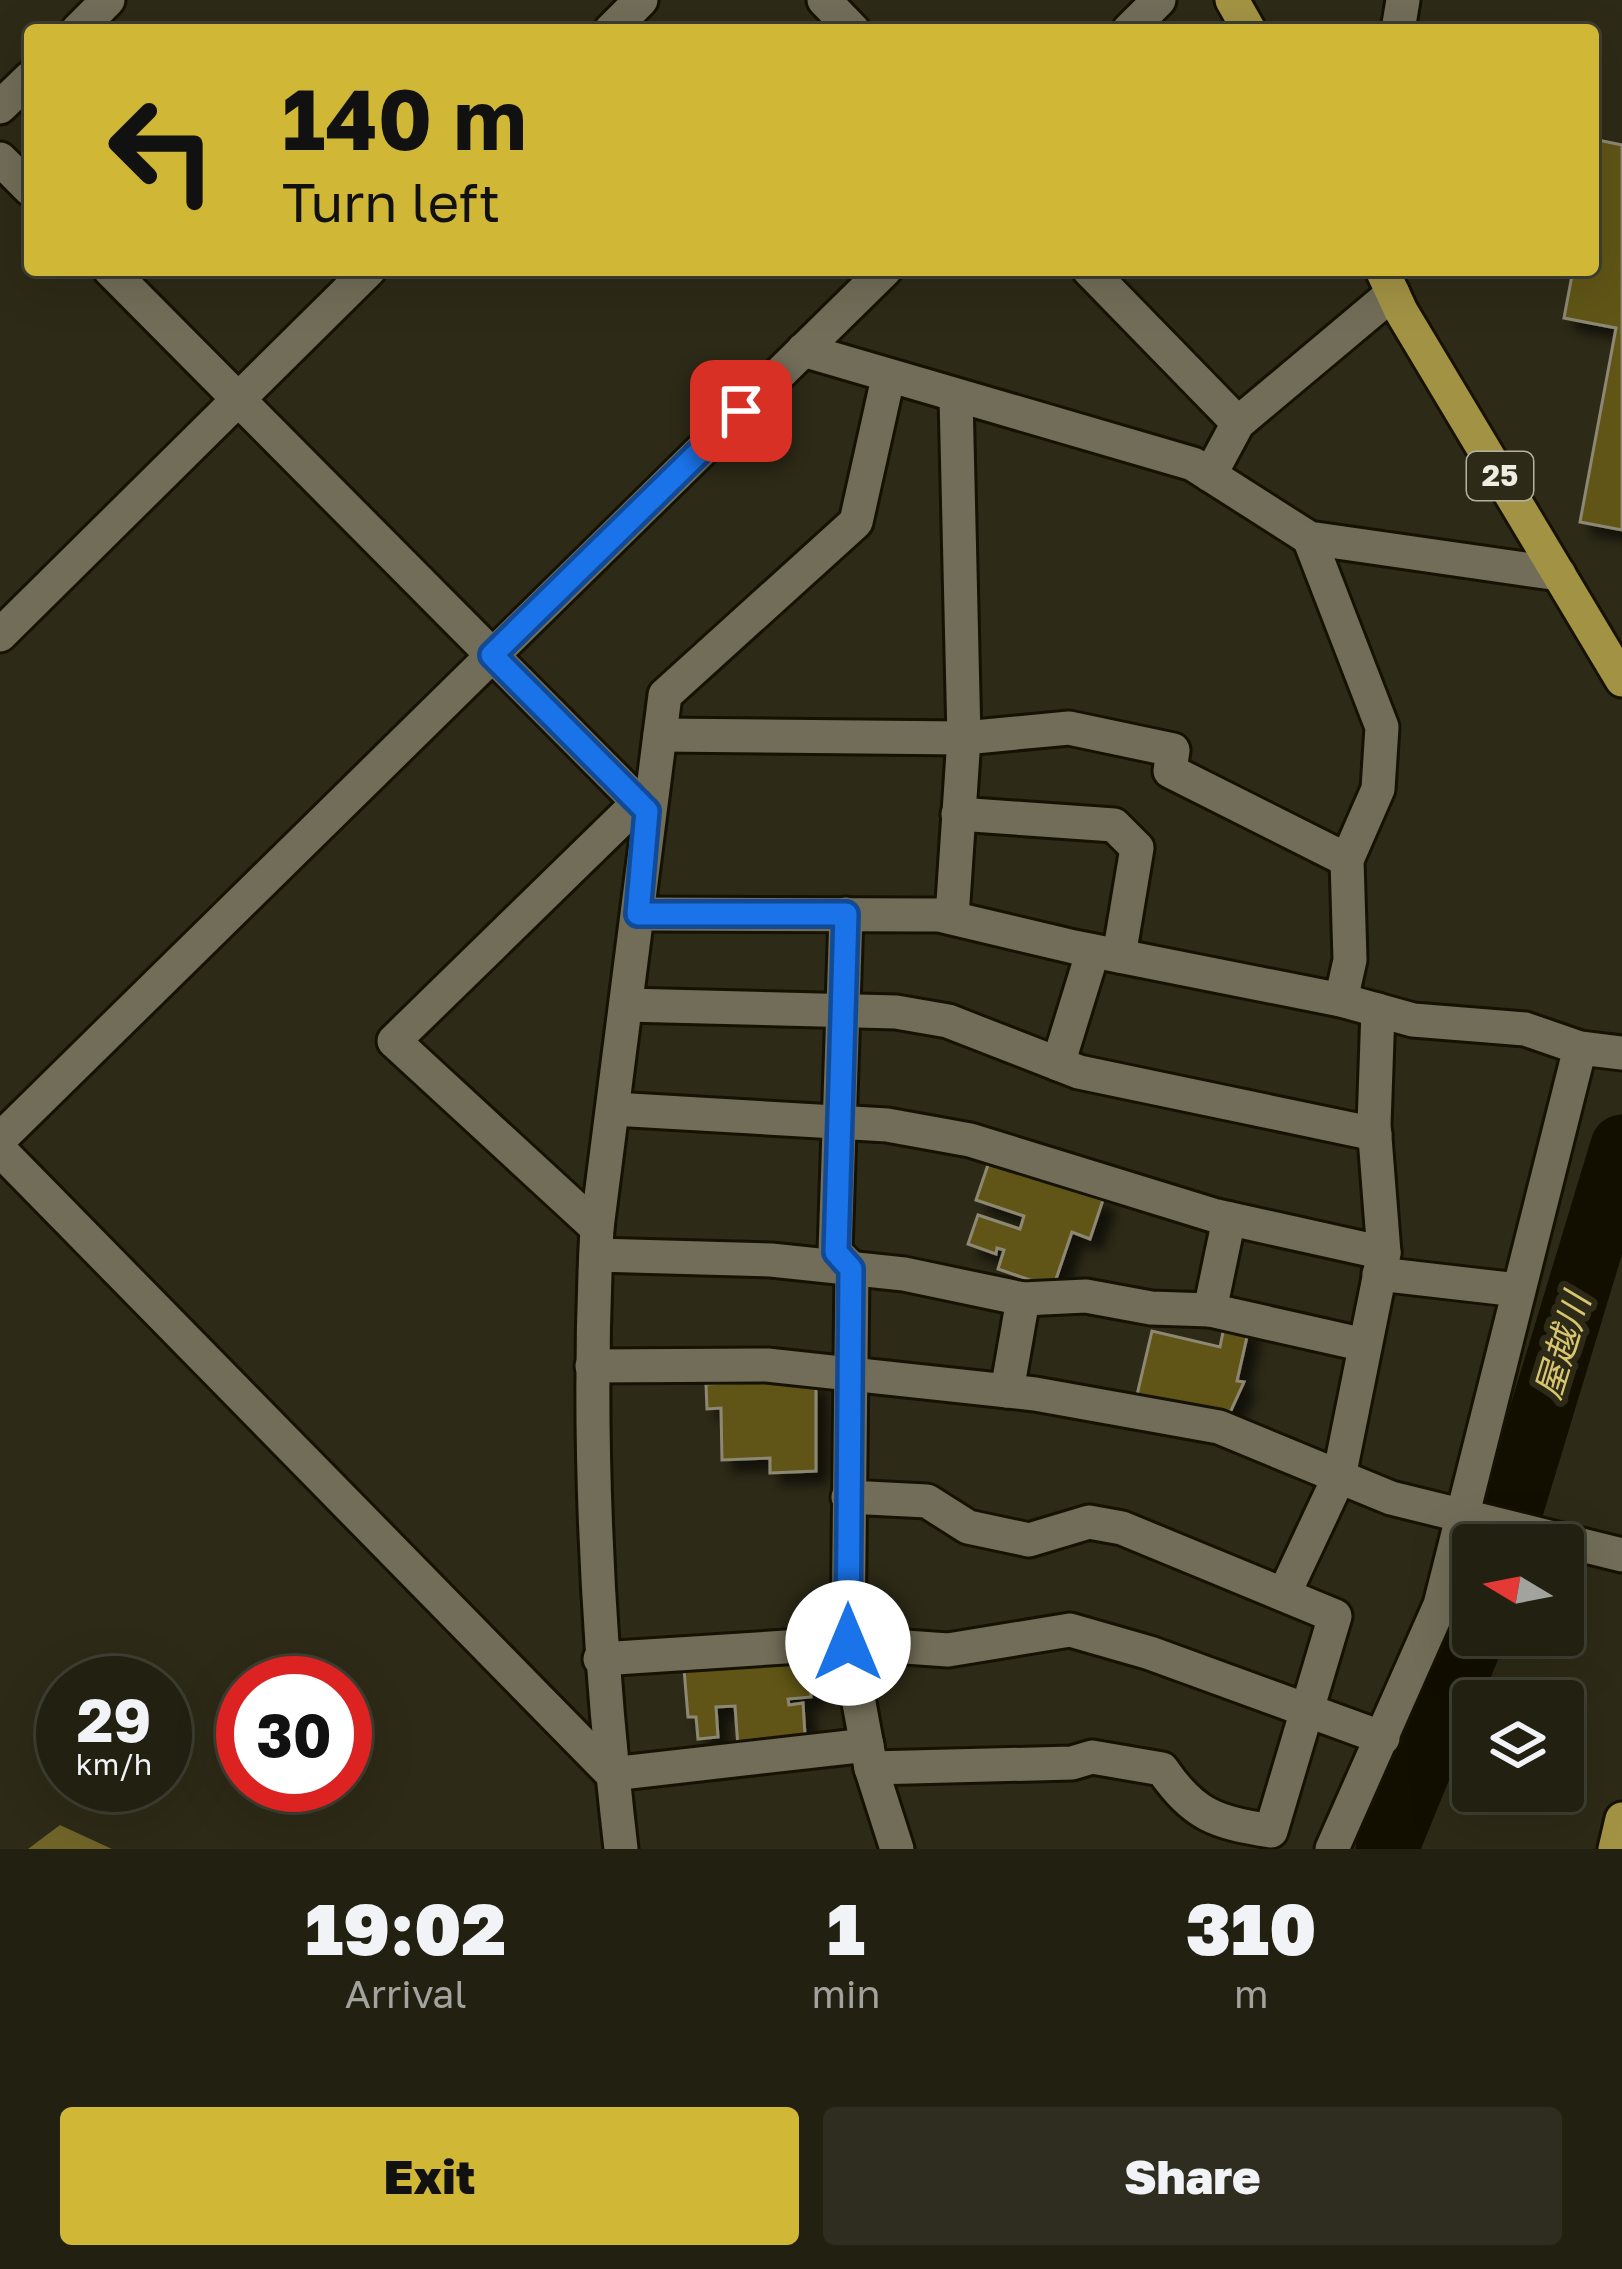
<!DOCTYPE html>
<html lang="en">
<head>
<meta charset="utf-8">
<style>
  :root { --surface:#222011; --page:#2e2d1f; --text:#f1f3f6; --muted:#a2a39f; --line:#3f3e31; --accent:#d0b736 }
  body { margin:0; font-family:"Golos Text","Noto Sans JP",sans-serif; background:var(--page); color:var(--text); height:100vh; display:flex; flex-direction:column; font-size:45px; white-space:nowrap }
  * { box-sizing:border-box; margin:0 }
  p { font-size:39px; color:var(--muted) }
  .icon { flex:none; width:66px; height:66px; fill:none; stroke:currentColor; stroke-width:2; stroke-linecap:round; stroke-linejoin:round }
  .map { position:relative; height:1849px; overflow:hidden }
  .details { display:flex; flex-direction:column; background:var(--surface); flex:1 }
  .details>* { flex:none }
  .hud { position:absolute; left:24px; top:24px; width:1575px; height:252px; border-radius:12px; box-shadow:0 12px 48px #0002,0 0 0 3px var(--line); background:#d0b736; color:#111; overflow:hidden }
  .needle { width:78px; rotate:280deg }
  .buttons { position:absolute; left:1452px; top:1524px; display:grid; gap:24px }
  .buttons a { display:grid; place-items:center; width:132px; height:132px; border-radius:12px; background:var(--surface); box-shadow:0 12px 48px #0002,0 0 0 3px var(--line); font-size:60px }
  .speed { position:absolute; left:36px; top:1656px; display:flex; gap:24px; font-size:60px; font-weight:700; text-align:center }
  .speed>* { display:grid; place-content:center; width:156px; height:156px; border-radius:50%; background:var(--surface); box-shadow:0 12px 48px #0002,0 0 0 3px var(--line); line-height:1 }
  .speed small { font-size:30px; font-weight:400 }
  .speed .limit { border:18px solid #d22; background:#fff; color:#111 }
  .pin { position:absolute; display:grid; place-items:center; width:102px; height:102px; color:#fff; margin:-51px; border-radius:24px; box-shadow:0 6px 18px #0006 }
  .me { position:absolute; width:132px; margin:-66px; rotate:0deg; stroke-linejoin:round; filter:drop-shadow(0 0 9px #0008) }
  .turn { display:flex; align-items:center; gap:42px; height:252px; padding:0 60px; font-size:54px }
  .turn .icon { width:156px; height:156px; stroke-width:2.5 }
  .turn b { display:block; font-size:84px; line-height:102px }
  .eta { display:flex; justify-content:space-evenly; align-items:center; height:204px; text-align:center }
  .eta b { font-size:72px; font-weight:800; line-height:84px }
  .action { display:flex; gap:24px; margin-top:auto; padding:24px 60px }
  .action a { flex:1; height:138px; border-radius:12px; background:var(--accent); color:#111; font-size:48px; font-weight:800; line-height:138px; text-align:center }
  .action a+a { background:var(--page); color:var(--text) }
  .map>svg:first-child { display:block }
</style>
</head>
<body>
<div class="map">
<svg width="1622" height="1849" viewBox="0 0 1622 1849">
  <defs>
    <filter id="shadow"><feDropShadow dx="11" dy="11" stdDeviation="6" flood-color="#0009"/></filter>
  </defs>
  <rect width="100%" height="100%" fill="#2d2a17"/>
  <path fill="#706428" d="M60,1825L112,1849H28Z"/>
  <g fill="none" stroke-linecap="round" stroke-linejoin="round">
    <g stroke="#120f01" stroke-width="63">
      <path d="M1501,1545L1622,1146"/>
      <path d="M1387,1849L1474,1635"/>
    </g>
  </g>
  <g fill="#605417" stroke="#8c8873" stroke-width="3" filter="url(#shadow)">
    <path d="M1598,140L1622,145V530L1580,522L1616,328L1564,318L1573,270H1593Z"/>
    <path d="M989,1162L1103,1200L1090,1239L1072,1232L1053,1288L998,1269L1004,1250L997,1248L996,1254L968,1244L978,1215L1020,1229L1024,1216L976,1200Z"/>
    <path d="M1225,1322L1249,1328L1237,1381L1244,1382L1228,1417L1137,1395L1152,1331L1220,1347Z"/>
    <path d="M811,1379L816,1386V1471L770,1473V1458L722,1460L721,1408L707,1409L706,1384Z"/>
    <path d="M808,1661L811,1697L788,1699L789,1705L803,1703L805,1735L738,1747L735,1706L716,1707L718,1737L698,1739L696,1717H688L684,1669Z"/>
  </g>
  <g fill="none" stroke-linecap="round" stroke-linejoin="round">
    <defs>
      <g id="minor">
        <path d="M824,0L853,30"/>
        <path d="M78,30L108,0"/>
        <path d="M611,30L641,0"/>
        <path d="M1129,30L1159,0"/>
        <path d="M1398,30L1403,0"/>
        <path d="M0,107L30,78"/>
        <path d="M0,159L30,189"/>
        <path d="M110,270L647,811"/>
        <path d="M1089,270L1238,423"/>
        <path d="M803,350L1193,464L1309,538L1559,574"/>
        <path d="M1210,475L1238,423L1393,293"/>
        <path d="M1309,538L1382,727L1378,789L1347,860L1350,960L1341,1000"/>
        <path d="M0,635L369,270"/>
        <path d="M660,735L964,738L1069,728L1173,750L1170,771L1347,860"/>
        <path d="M958,814L1114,825L1137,848L1119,956"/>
        <path d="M638,914L939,915L1074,947L1341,1000L1413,1020L1525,1029L1580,1048L1622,1053"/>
        <path d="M846,914L835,1252L852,1269L848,1643L871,1768L897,1849"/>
        <path d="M952,917L964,738L956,397"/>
        <path d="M626,1005L896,1012L948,1021L1079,1072L1375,1134"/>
        <path d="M1058,1064L1093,951"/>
        <path d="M613,1109L887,1125L970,1140L1213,1215L1384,1253"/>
        <path d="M0,1139L885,270"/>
        <path d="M0,1150L612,1774"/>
        <path d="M597,1228L394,1041L638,803"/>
        <path d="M596,1255L771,1260L904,1274L1023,1299L1086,1296L1151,1308L1210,1310L1365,1345"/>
        <path d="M1379,1274L1518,1290"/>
        <path d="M1210,1310L1229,1219"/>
        <path d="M592,1366L767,1365L1035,1394L1219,1427L1391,1498L1622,1555"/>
        <path d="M1007,1391L1023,1299"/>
        <path d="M848,1497L927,1501L968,1527L1029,1540L1089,1522L1122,1528L1335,1616L1271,1831C1216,1822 1194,1816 1162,1769L1092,1757L1072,1763L871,1768"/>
        <path d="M1285,1592L1339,1477L1384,1253L1374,1125L1378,1010"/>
        <path d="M600,1659L848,1643L948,1650L1070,1630L1150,1653L1383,1738"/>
        <path d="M612,1774L867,1745"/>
        <path d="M621,1849C597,1641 586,1437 597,1228L665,695L856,522L888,378"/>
        <path d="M1332,1849L1440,1605L1580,1048"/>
      </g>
      <g id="primary">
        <path d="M1232,0L1249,30"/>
        <path d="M1382,270L1401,311L1622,680"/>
        <path d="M1615,1849L1622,1819"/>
      </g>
    </defs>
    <use href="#minor" stroke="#161203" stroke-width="39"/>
    <use href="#primary" stroke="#161203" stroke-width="39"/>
    <use href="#minor" stroke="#716d58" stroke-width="33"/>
    <use href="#primary" stroke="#a29344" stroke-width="33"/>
  </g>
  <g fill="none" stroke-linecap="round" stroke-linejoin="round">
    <defs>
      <path id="route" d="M741,411L492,655L647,811L638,914H846L836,1252L851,1269L848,1643"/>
    </defs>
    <use href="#route" stroke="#114b97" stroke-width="30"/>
    <use href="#route" stroke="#1a73e8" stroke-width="21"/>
  </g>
  <g text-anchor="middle" stroke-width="12" stroke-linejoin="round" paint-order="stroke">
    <rect fill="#2d2a17" stroke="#b5b2a4" stroke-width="3" x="1467" y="452" width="66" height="48" rx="9"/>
    <g font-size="30" font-weight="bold" fill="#efede1">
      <text x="1500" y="486">25</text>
    </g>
    <g font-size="36" font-style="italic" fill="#d8c66f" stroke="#2d2a17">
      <text transform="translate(1562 1346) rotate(-73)" y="13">屋越川</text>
    </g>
  </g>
</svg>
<div class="buttons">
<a><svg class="needle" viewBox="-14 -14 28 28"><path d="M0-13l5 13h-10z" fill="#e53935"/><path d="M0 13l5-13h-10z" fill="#a2a39f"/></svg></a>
<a><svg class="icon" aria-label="layers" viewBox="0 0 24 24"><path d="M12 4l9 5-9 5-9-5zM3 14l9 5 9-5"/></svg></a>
</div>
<div class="speed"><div>29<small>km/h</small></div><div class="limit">30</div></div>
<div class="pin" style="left:741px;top:411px;background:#d93025"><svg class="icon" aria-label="arrive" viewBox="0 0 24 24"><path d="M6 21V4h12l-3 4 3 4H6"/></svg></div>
<svg class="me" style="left:848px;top:1643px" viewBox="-20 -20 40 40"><circle r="19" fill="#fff"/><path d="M0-13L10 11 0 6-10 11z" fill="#1a73e8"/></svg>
<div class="hud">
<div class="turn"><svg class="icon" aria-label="left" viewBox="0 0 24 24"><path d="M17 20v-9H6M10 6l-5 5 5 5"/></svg><div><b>140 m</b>Turn left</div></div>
</div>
</div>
<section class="details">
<div class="eta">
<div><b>19:02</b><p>Arrival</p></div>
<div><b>1</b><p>min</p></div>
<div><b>310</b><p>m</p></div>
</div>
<div class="action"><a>Exit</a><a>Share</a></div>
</section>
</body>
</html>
